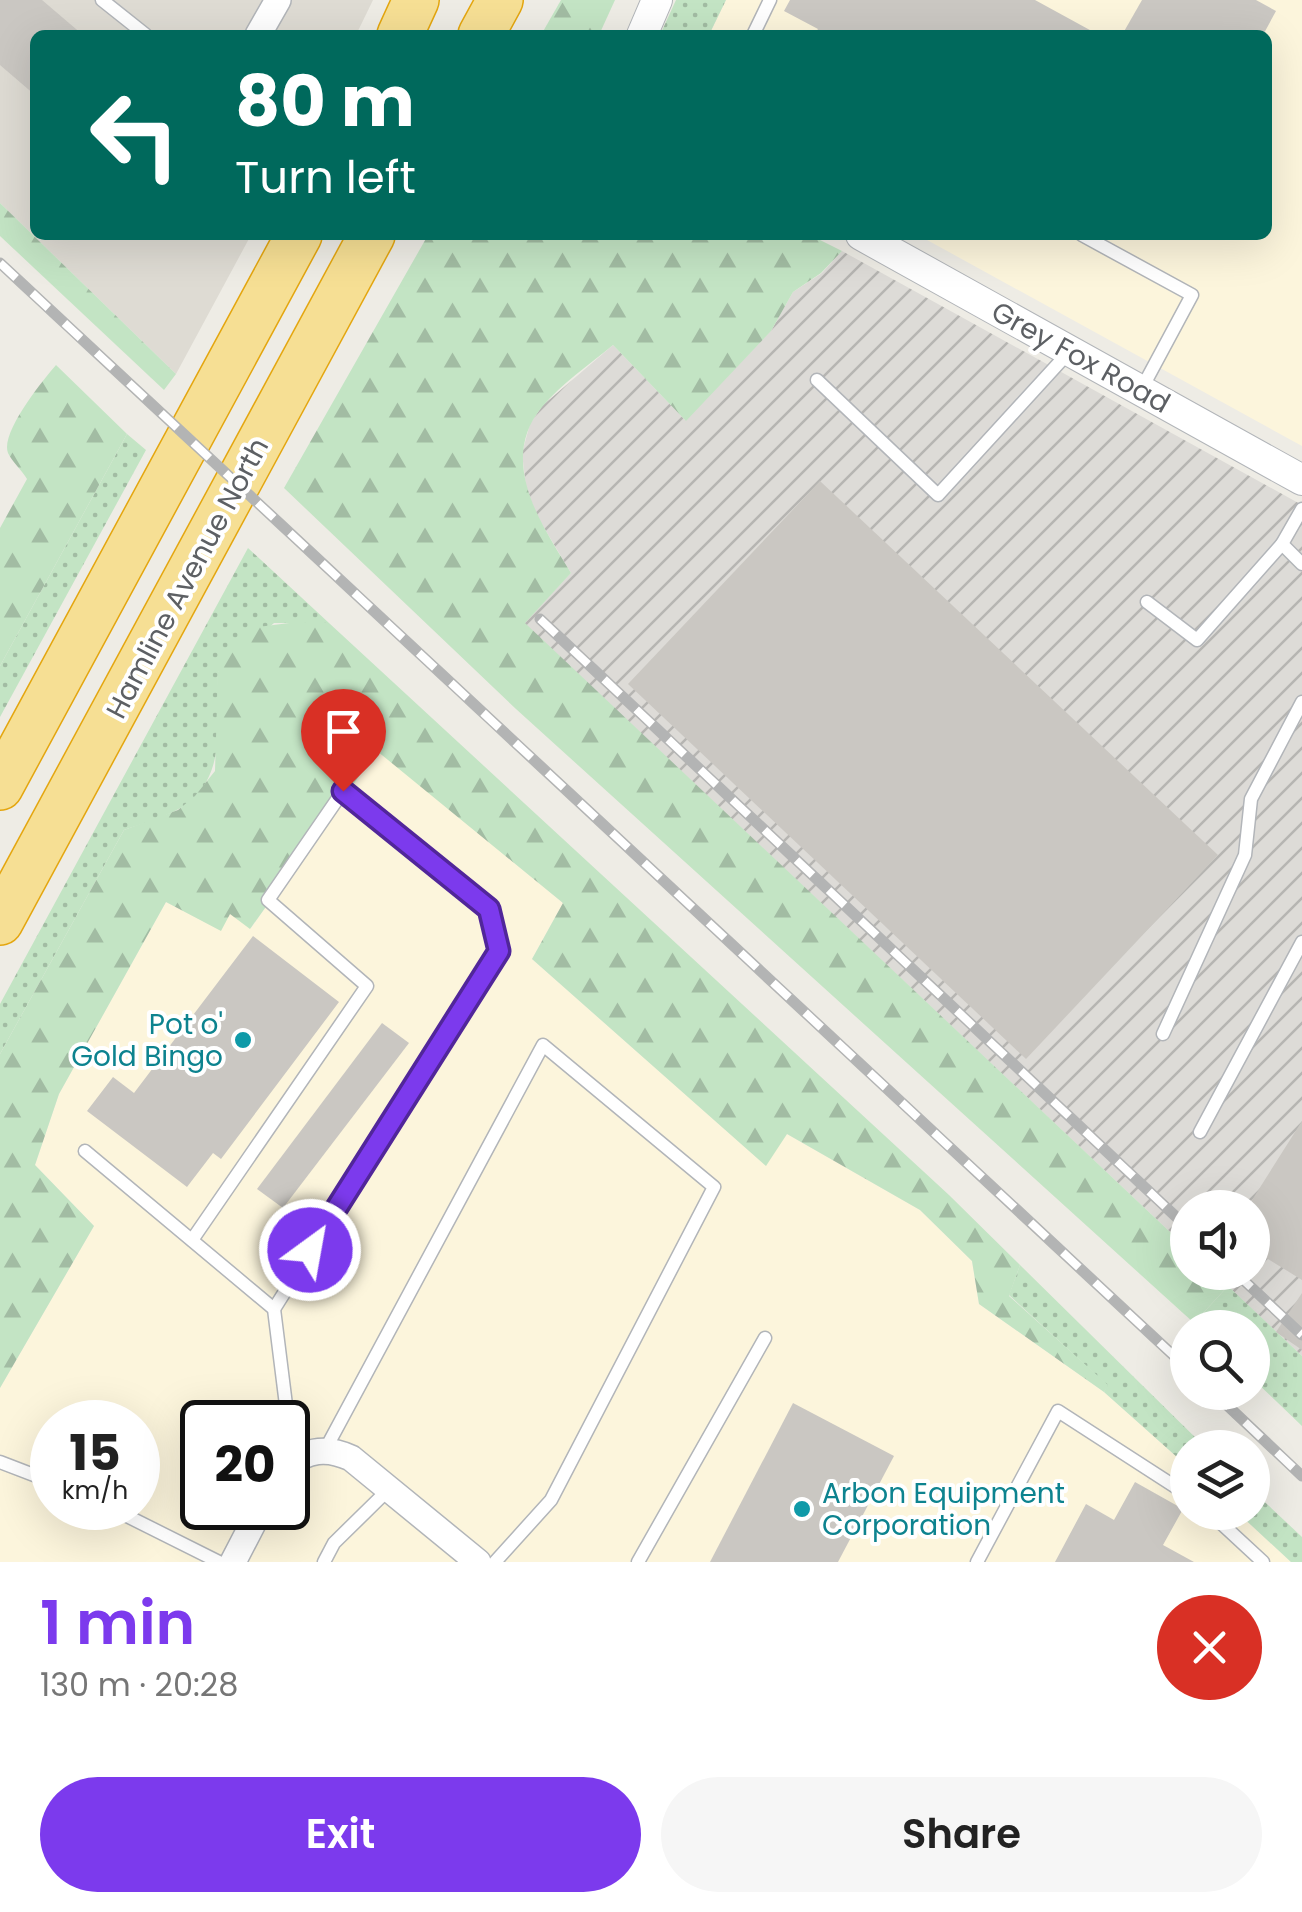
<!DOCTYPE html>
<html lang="en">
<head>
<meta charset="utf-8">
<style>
  :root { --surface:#fff; --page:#f6f6f6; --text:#222; --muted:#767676; --accent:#7c3aed }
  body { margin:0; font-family:Poppins,sans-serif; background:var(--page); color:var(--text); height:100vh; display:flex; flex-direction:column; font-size:38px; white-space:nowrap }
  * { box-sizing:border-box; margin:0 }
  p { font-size:32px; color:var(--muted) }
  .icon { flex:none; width:55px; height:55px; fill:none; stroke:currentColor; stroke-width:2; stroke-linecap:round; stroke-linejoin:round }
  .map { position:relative; height:1562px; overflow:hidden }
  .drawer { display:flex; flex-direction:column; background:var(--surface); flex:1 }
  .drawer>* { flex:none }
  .hud { position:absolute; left:30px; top:30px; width:1242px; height:210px; border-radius:15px; box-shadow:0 10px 40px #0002; background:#00695c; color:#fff; overflow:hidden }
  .fabs { position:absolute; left:1170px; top:1190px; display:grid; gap:20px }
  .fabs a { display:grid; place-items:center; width:100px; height:100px; border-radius:50%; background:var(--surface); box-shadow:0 10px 40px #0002; font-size:50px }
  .speed { position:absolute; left:30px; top:1400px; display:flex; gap:20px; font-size:50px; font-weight:700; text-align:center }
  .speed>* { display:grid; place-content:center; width:130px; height:130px; border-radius:50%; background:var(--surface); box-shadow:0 10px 40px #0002; line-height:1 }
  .speed small { font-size:25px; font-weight:400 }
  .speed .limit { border:5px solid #111; border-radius:15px; background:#fff; color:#111 }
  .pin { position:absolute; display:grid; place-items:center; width:85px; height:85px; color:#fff; margin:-102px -42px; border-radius:50% 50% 50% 0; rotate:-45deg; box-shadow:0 0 10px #0007 }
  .pin .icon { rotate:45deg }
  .me { position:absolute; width:110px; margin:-55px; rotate:32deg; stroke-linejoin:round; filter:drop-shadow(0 0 8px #0008) }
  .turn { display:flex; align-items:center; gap:35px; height:210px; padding:0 40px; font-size:45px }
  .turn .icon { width:130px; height:130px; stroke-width:2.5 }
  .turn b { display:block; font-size:70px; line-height:85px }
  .round { display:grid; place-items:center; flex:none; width:105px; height:105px; border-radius:52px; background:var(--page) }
  .summary { display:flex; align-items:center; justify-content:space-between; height:170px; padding:0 40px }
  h1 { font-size:60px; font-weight:600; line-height:75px; color:var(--accent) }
  .primary-button { display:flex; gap:20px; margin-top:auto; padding:20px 40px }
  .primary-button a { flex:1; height:115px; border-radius:60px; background:var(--accent); color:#fff; font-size:40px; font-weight:600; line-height:115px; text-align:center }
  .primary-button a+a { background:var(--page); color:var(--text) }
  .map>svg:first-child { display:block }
</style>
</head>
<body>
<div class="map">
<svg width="1302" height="1562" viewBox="0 0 1302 1562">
  <defs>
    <pattern id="industrial-furrows" width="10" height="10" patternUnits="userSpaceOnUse" patternTransform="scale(2.5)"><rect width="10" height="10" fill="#dddbd7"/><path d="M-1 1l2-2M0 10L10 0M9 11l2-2" fill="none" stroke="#b6b5b2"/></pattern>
    <pattern id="grass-dots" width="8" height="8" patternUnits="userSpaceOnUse" patternTransform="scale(2.5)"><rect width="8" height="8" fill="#c3e4c4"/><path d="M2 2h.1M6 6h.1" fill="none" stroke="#a2bca3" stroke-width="1.8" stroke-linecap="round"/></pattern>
    <pattern id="forest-firs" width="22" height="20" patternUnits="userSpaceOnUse" patternTransform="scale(2.5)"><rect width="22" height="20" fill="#c3e4c4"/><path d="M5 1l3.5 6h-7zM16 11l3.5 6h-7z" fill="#a2bca3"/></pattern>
  </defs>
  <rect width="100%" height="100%" fill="#eeece5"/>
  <g fill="#fcf5dc" fill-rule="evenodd">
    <path d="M726,0H1302V446L918,235H1268V35H709Z"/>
    <path d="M377,750L563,903L532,959L765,1165L787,1134L920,1210L972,1261L979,1304L1104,1392L1187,1466L1188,1512L1238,1513L1291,1562H0V1388L94,1226L35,1165L59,1094L166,902L220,930L230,914L251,928ZM52,1422H138V1508H52ZM202,1422H288V1508H202Z"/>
  </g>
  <path fill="url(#industrial-furrows)" d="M842,251L1302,505V1356L1214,1273L1252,1272V1208H1188L1187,1248L524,623L571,573L537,516L526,487L522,453L530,424L542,406L613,345L685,420L771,331L793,292L822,273Z"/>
  <path fill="#dedbd3" d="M0,0H373L356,35H35V235H251L176,374L0,203Z"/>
  <g fill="url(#grass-dots)">
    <path d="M676,0H726L709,35H660Z"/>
    <path d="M127,434L146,450L0,717V666Z"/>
    <path d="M248,548L329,623H274L218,672C217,723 229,784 175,811C159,819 141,824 124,830L0,1054V1004Z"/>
    <path d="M1020,1265L1205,1447L1188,1448L1187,1466L1104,1392L1107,1385L1009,1295Z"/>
    <path d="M1228,1286L1302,1356V1426L1253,1379L1252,1328L1199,1327L1194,1323Z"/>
    <path d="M1253,1491L1302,1537V1562H1291L1238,1513L1252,1512Z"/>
  </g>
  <g fill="url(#forest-firs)">
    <path d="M561,0H615L599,35H541Z"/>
    <path d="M0,203L176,374L164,390L0,236Z"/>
    <path d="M428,235H810L842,251L821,273L793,292L771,331L686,421L613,345C590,364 561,384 542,407C497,461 542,525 571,573L525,623L1187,1248L1188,1272L1214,1273L1228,1286L1194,1323L516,709L284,488Z"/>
    <path d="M56,365L127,434L0,666V528L27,479C22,470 12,462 8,453C0,433 43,380 56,365Z"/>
    <path d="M297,622L329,623L949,1195L1020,1265L1009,1296L1108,1385L1104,1392L979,1304L972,1261L920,1210L787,1134L766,1166L532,959L563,903L377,751L250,929L230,914L221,931L166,902L59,1094L35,1165L94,1226L0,1388V1054L124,830L178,810L195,796L215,771L218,672L232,644L251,628Z"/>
  </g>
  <g fill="#cac7c2">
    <path d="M0,0H42L83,35H35V95L0,65Z"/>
    <path d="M790,0H1035L1099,35H814L818,29L784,11Z"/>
    <path d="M1142,0H1256L1276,11L1263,35H1122Z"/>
    <path d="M820,481L1218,855L1026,1059L628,684Z"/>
    <path d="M253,936L339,1002L221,1159L213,1153L187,1187L87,1111L113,1077L134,1093Z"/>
    <path d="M382,1023L409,1043L283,1208L257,1189Z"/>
    <path d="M1302,1121V1280L1252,1249V1208H1247Z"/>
    <path d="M1302,1293V1350L1276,1332Z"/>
    <path d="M793,1403L894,1456L838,1562H710Z"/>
    <path d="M1135,1482L1183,1509L1163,1545L1194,1562H1055L1086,1504L1114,1520Z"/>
  </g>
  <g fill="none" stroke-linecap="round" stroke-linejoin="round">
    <defs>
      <g id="service">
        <path d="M102,0L146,35"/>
        <path d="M753,35L770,0"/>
        <path d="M1082,235L1192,295L1141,390"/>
        <path d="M817,380L938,495L1068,353"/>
        <path d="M1302,509L1282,544L1302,564"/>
        <path d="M1147,602L1197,640L1282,544"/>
        <path d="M1163,1034L1245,855L1251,799L1302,702"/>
        <path d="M1200,1132L1302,942"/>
        <path d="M85,1151L274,1309L293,1461"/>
        <path d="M192,1240L367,986L268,900L343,791L489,909L499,951L274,1309"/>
        <path d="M325,1450L543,1045L714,1187L551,1500L495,1562"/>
        <path d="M0,1462L52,1482"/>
        <path d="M111,1508L219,1562"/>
        <path d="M1209,1512L1263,1562"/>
        <path d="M324,1562L334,1543L390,1488"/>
        <path d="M638,1562L765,1338"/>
        <path d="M977,1562L1058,1411L1188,1495"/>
      </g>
      <g id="minor">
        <path d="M258,35L278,0"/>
        <path d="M288,1466C307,1449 327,1447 351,1458L478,1562"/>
        <path d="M233,1562L261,1508"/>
      </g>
      <g id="tertiary">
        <path d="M642,35L657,0"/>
        <path d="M861,235L1302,480"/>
      </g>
      <g id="motorway">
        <path d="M400,35L416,0"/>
        <path d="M481,35L500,0"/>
        <path d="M0,787L299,235"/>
        <path d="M0,922L372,235"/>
      </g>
    </defs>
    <use href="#service" stroke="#b2b5b9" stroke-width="15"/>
    <use href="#minor" stroke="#b2b5b9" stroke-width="28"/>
    <use href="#tertiary" stroke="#b2b5b9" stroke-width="32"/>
    <use href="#motorway" stroke="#e4a60f" stroke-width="48"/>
    <use href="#service" stroke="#fff" stroke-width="12"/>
    <use href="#minor" stroke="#fff" stroke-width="25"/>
    <use href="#tertiary" stroke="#fff" stroke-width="30"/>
    <use href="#motorway" stroke="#f6df94" stroke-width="45"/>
    <defs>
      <g id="rail">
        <path d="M0,263L1188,1369"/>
        <path d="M540,619L1188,1228"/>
        <path d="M1235,1272L1302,1335"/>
        <path d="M1213,1392L1302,1476"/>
      </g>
    </defs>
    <use href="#rail" stroke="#b3b4b4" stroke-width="11"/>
    <use href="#rail" stroke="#fff" stroke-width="8" stroke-dasharray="22" stroke-linecap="butt"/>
  </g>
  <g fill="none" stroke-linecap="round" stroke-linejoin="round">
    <defs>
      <path id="route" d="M310,1250L499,951L489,909L343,791"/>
    </defs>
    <use href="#route" stroke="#51269a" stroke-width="25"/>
    <use href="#route" stroke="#7c3aed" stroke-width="18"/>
  </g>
  <g fill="#0f9aa8" stroke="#fff" stroke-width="4">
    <circle cx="243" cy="1040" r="10"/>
    <circle cx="802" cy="1509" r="10"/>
  </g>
  <g text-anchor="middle" stroke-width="8" stroke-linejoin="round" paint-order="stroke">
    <g font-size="28" fill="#5d6064" stroke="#fff">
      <text transform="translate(1081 357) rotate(29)" y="10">Grey Fox Road</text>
      <text transform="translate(187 578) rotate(-62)" y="10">Hamline Avenue North</text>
    </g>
    <g font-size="28" fill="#0d838f" stroke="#fff" text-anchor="end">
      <text x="223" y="1034">Pot o'<tspan x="223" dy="32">Gold Bingo</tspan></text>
      <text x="822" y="1503" text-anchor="start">Arbon Equipment<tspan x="822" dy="32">Corporation</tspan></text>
    </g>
  </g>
</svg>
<div class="fabs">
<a><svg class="icon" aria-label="sound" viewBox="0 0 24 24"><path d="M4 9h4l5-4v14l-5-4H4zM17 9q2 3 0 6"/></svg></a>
<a><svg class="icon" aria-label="search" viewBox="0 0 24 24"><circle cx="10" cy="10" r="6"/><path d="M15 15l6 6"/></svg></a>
<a><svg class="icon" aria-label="layers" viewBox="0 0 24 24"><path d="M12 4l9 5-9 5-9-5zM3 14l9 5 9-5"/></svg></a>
</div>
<div class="speed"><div>15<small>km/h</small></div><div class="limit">20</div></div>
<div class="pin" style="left:343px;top:791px;background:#d93025"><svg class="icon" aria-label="arrive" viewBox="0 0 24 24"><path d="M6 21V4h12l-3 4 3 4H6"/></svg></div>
<svg class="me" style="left:310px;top:1250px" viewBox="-20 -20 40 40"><circle r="17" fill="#7c3aed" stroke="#fff" stroke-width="3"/><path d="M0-11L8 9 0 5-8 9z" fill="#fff"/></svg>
<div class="hud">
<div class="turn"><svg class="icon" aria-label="left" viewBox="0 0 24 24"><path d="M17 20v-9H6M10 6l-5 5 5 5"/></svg><div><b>80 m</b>Turn left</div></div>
</div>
</div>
<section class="drawer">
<div class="summary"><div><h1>1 min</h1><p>130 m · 20:28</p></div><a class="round" style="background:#d93025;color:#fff"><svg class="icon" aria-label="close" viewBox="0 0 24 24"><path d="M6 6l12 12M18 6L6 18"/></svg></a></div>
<div class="primary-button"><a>Exit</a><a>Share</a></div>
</section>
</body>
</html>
